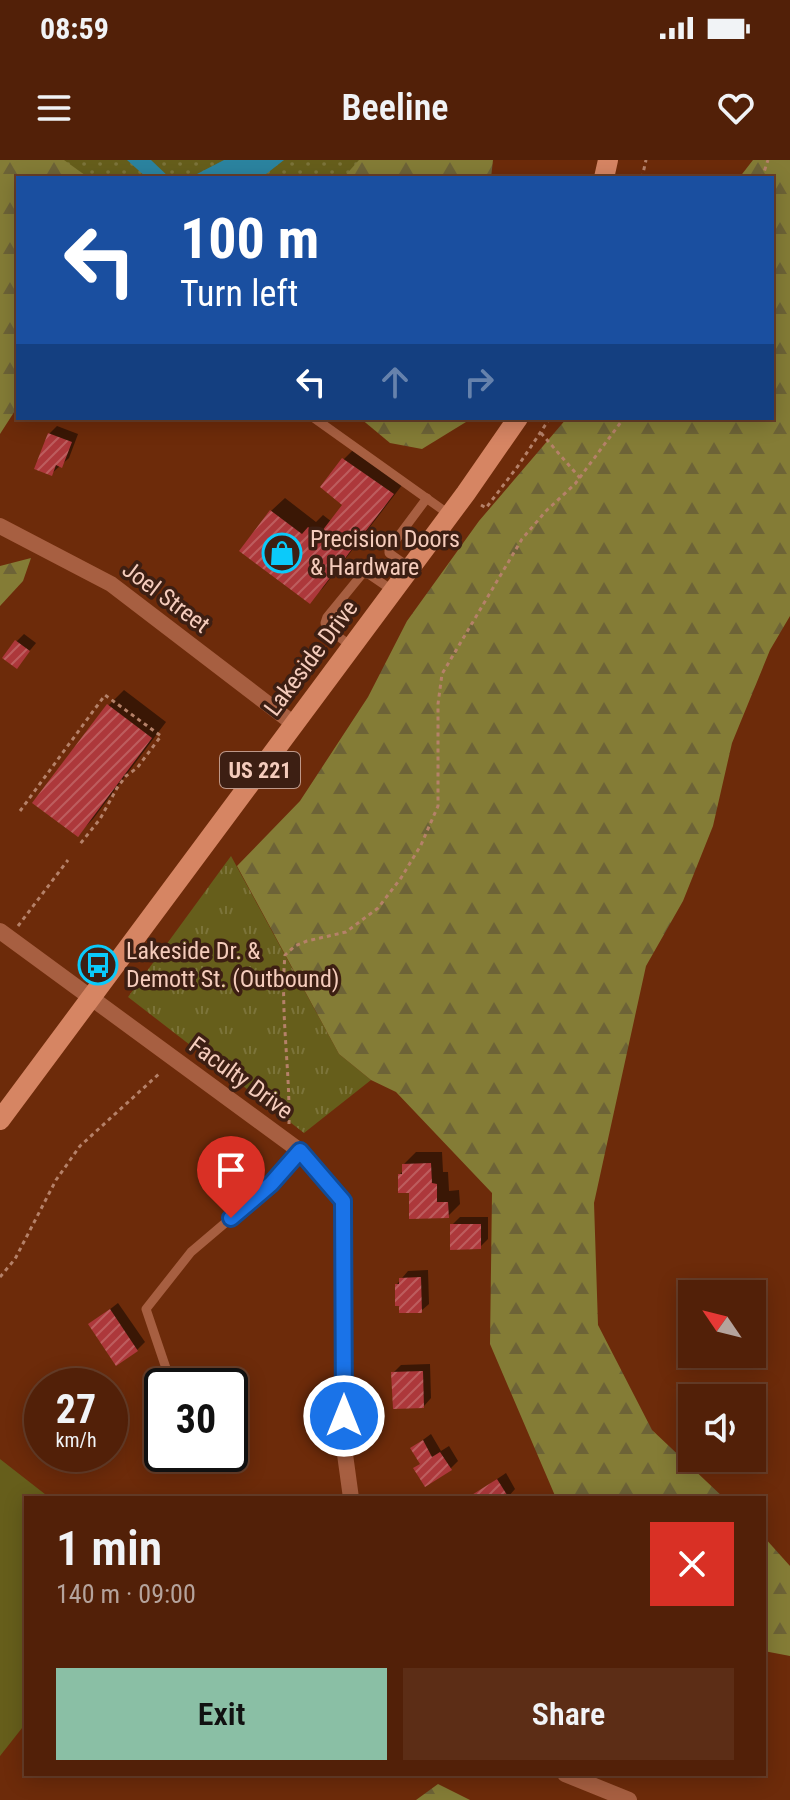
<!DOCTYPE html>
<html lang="en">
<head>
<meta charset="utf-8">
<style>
  :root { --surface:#522008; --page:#5c2d16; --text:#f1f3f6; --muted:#b5a39c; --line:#683e29; --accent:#8abfa5 }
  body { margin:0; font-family:"Roboto Condensed",sans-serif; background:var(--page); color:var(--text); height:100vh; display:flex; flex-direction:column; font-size:30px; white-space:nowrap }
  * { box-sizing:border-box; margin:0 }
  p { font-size:26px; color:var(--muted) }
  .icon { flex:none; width:44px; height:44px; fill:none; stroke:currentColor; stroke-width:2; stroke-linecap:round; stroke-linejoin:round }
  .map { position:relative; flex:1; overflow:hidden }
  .sheet { position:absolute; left:24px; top:1336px; width:742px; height:280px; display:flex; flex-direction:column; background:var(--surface); border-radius:0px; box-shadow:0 4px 20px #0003,0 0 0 2px var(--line) }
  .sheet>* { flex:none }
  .banner { position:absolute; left:16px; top:16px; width:758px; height:244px; border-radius:0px; box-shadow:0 4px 20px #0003,0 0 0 2px var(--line); background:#1a4fa0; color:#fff; overflow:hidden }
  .needle { width:52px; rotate:305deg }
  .buttons { position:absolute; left:678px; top:1120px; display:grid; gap:16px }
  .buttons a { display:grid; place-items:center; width:88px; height:88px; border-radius:0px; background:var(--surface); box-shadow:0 4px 20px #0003,0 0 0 2px var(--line); font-size:40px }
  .speed { position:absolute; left:24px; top:1208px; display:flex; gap:16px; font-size:40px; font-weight:700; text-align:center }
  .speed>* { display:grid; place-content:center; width:104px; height:104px; border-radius:50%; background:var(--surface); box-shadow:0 4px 20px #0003,0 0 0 2px var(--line); line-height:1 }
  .speed small { font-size:20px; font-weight:400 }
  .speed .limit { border:4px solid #111; border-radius:12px; background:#fff; color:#111 }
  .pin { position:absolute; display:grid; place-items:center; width:68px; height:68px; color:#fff; margin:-82px -34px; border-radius:50% 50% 50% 0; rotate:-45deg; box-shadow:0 0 8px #0007 }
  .pin .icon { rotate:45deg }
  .me { position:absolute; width:88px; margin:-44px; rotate:0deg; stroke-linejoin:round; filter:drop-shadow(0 0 6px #0008) }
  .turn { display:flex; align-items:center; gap:28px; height:168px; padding:0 32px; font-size:36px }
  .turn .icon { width:104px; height:104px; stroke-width:2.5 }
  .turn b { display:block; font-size:56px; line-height:68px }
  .lanes { display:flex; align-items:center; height:76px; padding:0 32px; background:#0003; justify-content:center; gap:40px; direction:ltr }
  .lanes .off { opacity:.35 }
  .round { display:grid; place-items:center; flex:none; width:84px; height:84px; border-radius:0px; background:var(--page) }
  .headline { display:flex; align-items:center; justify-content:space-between; height:136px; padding:0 32px }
  h1 { font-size:48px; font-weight:600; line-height:60px }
  .cta { display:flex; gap:16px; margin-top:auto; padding:16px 32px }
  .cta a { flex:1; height:92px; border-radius:0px; background:var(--accent); color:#111; font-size:32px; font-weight:600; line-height:92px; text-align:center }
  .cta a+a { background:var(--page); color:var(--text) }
  .status { display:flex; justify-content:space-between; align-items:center; height:56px; padding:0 40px; background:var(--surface); direction:ltr }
  .status svg { height:22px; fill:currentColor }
  header { display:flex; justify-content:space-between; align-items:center; height:104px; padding:0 32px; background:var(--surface); font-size:36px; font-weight:600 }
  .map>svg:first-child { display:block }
</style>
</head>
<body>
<div class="status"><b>08:59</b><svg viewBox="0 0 49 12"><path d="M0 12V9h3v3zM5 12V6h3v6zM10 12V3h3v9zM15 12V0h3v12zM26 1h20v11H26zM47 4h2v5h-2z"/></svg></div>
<header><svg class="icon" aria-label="menu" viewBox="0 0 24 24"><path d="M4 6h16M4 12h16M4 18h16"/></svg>Beeline<svg class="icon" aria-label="heart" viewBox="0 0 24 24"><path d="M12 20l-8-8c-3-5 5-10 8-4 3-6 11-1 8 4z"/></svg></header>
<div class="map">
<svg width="790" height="1640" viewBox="0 0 790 1640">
  <defs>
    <pattern id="grass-tufts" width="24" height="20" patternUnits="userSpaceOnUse" patternTransform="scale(2)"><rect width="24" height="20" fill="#665e1b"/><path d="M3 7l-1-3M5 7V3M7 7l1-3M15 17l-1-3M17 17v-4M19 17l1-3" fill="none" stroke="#7c743a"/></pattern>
    <pattern id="forest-firs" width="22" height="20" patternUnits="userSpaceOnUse" patternTransform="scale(2)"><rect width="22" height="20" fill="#847c36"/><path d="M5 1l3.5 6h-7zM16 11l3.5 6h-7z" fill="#6d6337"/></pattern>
    <pattern id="park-dots" width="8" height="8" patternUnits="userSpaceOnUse" patternTransform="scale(2)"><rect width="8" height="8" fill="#665e1b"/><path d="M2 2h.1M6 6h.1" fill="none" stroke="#7c743a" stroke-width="1.8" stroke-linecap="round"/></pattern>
    <pattern id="building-hatch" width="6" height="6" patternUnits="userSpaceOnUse" patternTransform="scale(2)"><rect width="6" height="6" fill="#ad383b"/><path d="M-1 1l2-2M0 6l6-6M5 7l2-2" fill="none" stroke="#bd5d5e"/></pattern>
  </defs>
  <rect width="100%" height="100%" fill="#6d2b0a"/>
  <path fill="url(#grass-tufts)" d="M231,696L339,894L371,920L304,973L128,837Z"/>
  <g fill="url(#forest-firs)">
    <path d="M0,0H127L147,18H18V246L0,274Z"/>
    <path d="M284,0H493L491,18H261Z"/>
    <path d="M753,0H790V456L770,490L732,583L713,666L683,741L646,806L594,1043L598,1165L652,1270L724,1338H556L490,1184L492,1033L396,932L371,920L339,894L237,706L300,641L368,537L407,461L479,361L567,258H772V18H739Z"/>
    <path d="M360,258H466V262L422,289L390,283Z"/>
    <path d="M31,398L23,421L0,446V406Z"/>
    <path d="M764,1377L790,1406V1496L764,1491Z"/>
    <path d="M438,1624L470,1640H416Z"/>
  </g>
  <path fill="url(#park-dots)" d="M64,0H359L343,18H89Z"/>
  <path fill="#665e1b" d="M0,1299L50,1338H26V1563L0,1596Z"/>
  <g fill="#2b84a0">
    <path d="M127,0H151L170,18H147Z"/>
    <path d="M224,0H284L261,18H180L195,15Z"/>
  </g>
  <g fill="#0007">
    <path d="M57,266L78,274L69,298L51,314L49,274Z"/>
    <path d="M357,286L406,320L323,428L309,441L271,351L285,338L316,362L323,355L332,362L345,344L343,300Z"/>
    <path d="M24,474L36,483L17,506L16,482Z"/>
    <path d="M124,530L166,562L93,659L78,674L108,546Z"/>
    <path d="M416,992H442L443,1012H448L449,1031L459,1030L460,1044L448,1056L410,1031L400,1014L404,1010V1004Z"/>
    <path d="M460,1057H488V1079L480,1087L452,1065Z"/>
    <path d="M428,1110L429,1144L421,1151L397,1124L408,1111Z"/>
    <path d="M118,1143L145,1182L137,1190L90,1165Z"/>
    <path d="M430,1204L431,1238L424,1246L393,1213L401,1205Z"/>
    <path d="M431,1274L441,1291L449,1286L458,1301L450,1309L421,1303L412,1288Z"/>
    <path d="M506,1313L515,1329L508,1337L469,1338Z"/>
  </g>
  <g fill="url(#building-hatch)">
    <path d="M48,273L72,282L62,308L56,305L52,316L34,309Z"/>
    <path d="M342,298L394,334L310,444L239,391L270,350L302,374L308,367L319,375L342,345L320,327Z"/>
    <path d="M15,480L30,491L17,509L2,498Z"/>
    <path d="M107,544L152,578L78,677L32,643Z"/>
    <path d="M431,1003L432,1023L437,1024V1042H448L449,1058L409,1059V1033H398V1014H402V1004Z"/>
    <path d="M450,1064H481V1089L450,1090Z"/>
    <path d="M421,1117L422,1153H399V1146H395V1124H399V1118Z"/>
    <path d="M110,1149L138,1191L116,1206L88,1164Z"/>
    <path d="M423,1211L424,1248L393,1249L391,1212Z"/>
    <path d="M423,1280L432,1297L440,1292L452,1310L425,1327L413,1308L420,1304L410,1288Z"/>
    <path d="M497,1319L509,1338H467Z"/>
  </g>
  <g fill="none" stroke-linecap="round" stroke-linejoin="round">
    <g stroke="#b58169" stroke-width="3" stroke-dasharray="4 4" stroke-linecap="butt">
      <path d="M642,18L646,0"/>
      <path d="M762,18L768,0"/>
      <path d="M541,273L580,318"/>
      <path d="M481,345L486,348L518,306L550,258"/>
      <path d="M20,651L105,535L161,576L137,608L126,616L117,628L100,659L80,684"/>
      <path d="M18,766L68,700"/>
      <path d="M289,964C290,908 280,851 285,795L295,786L307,781L346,772L378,748L401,718L421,685L438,646V544L442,514L522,379L546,351L575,324L624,258"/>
      <path d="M0,1117L15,1099L56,1020L80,986L161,912"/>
    </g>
    <g stroke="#a75f41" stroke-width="9">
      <path d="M314,258L450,355"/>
      <path d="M410,408L389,393V389L427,338"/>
      <path d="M351,486L327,468L325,463L327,457L363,413L370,415L392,430"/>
      <path d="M169,1217L146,1149L191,1092L271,1024L300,991"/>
    </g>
    <g stroke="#a75f41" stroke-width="16">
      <path d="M0,366L111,424L294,564"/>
      <path d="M0,771L300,991L343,1041L344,1287L351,1338"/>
      <path d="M565,1614L629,1640"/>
    </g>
    <g stroke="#d68563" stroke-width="20">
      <path d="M604,18L608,0"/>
      <path d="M0,960L466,333L518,258"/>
    </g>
  </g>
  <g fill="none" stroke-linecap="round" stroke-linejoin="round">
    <defs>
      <path id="route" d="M231,1058L271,1024L300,991L343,1041L344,1256"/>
    </defs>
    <use href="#route" stroke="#114b97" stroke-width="20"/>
    <use href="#route" stroke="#1a73e8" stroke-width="14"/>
  </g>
  <defs>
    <symbol id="shop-ring" viewBox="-11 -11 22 22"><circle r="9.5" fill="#3d1f13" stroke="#0bcafa" stroke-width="1.5"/><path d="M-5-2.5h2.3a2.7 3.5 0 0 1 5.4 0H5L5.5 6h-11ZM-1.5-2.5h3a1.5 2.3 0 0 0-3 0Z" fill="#0bcafa"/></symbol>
    <symbol id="bus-ring" viewBox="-11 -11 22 22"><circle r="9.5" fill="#3d1f13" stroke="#0bcafa" stroke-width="1.5"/><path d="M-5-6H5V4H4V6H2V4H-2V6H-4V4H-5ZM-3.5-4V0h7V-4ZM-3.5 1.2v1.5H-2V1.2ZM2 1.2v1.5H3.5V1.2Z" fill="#0bcafa"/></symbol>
  </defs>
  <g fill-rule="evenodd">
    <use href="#shop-ring" x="260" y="371" width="44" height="44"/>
    <use href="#bus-ring" x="76" y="783" width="44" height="44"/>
  </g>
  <g text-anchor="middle" stroke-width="7" stroke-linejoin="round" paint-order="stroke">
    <rect fill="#3d1f13" stroke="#be9889" stroke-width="2" x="220" y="592" width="80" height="36" rx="6"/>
    <g font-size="22" font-weight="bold" fill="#f5ccbc">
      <text x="260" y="618">US 221</text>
    </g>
    <g font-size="24" fill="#f5ccbc" stroke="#3d1f13" text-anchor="start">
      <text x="310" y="387">Precision Doors<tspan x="310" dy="28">&amp; Hardware</tspan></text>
      <text x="126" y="799">Lakeside Dr. &amp;<tspan x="126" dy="28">Demott St. (Outbound)</tspan></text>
    </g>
    <g font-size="24" fill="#f5ccbc" stroke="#3d1f13">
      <text transform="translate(166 437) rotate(37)" y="8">Joel Street</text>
      <text transform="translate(311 498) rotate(-53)" y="8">Lakeside Drive</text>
      <text transform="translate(241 918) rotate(36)" y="8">Faculty Drive</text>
    </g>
  </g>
</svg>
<div class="buttons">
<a><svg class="needle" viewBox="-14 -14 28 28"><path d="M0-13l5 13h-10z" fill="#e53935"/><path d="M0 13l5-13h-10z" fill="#b5a39c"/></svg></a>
<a><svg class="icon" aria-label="sound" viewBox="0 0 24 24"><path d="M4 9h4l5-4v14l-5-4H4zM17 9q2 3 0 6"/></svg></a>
</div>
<div class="speed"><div>27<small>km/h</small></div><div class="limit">30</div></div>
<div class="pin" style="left:231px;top:1058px;background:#d93025"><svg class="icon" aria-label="arrive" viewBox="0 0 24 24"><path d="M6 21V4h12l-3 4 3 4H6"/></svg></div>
<svg class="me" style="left:344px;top:1256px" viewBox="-20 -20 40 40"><circle r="17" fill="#1a73e8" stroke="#fff" stroke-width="3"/><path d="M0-11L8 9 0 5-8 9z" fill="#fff"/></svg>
<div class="banner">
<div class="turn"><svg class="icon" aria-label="left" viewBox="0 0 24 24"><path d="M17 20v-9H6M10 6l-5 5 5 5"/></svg><div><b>100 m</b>Turn left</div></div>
<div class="lanes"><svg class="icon" aria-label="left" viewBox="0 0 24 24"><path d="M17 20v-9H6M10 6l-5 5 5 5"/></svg><svg class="icon off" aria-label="ahead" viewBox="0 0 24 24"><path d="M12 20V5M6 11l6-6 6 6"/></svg><svg class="icon off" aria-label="right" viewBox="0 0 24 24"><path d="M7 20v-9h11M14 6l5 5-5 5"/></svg></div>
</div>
<section class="sheet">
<div class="headline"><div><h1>1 min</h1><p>140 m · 09:00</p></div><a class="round" style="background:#d93025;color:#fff"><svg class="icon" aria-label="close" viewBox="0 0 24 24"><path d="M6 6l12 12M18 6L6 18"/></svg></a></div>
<div class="cta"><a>Exit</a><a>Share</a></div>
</section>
</div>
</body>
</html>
